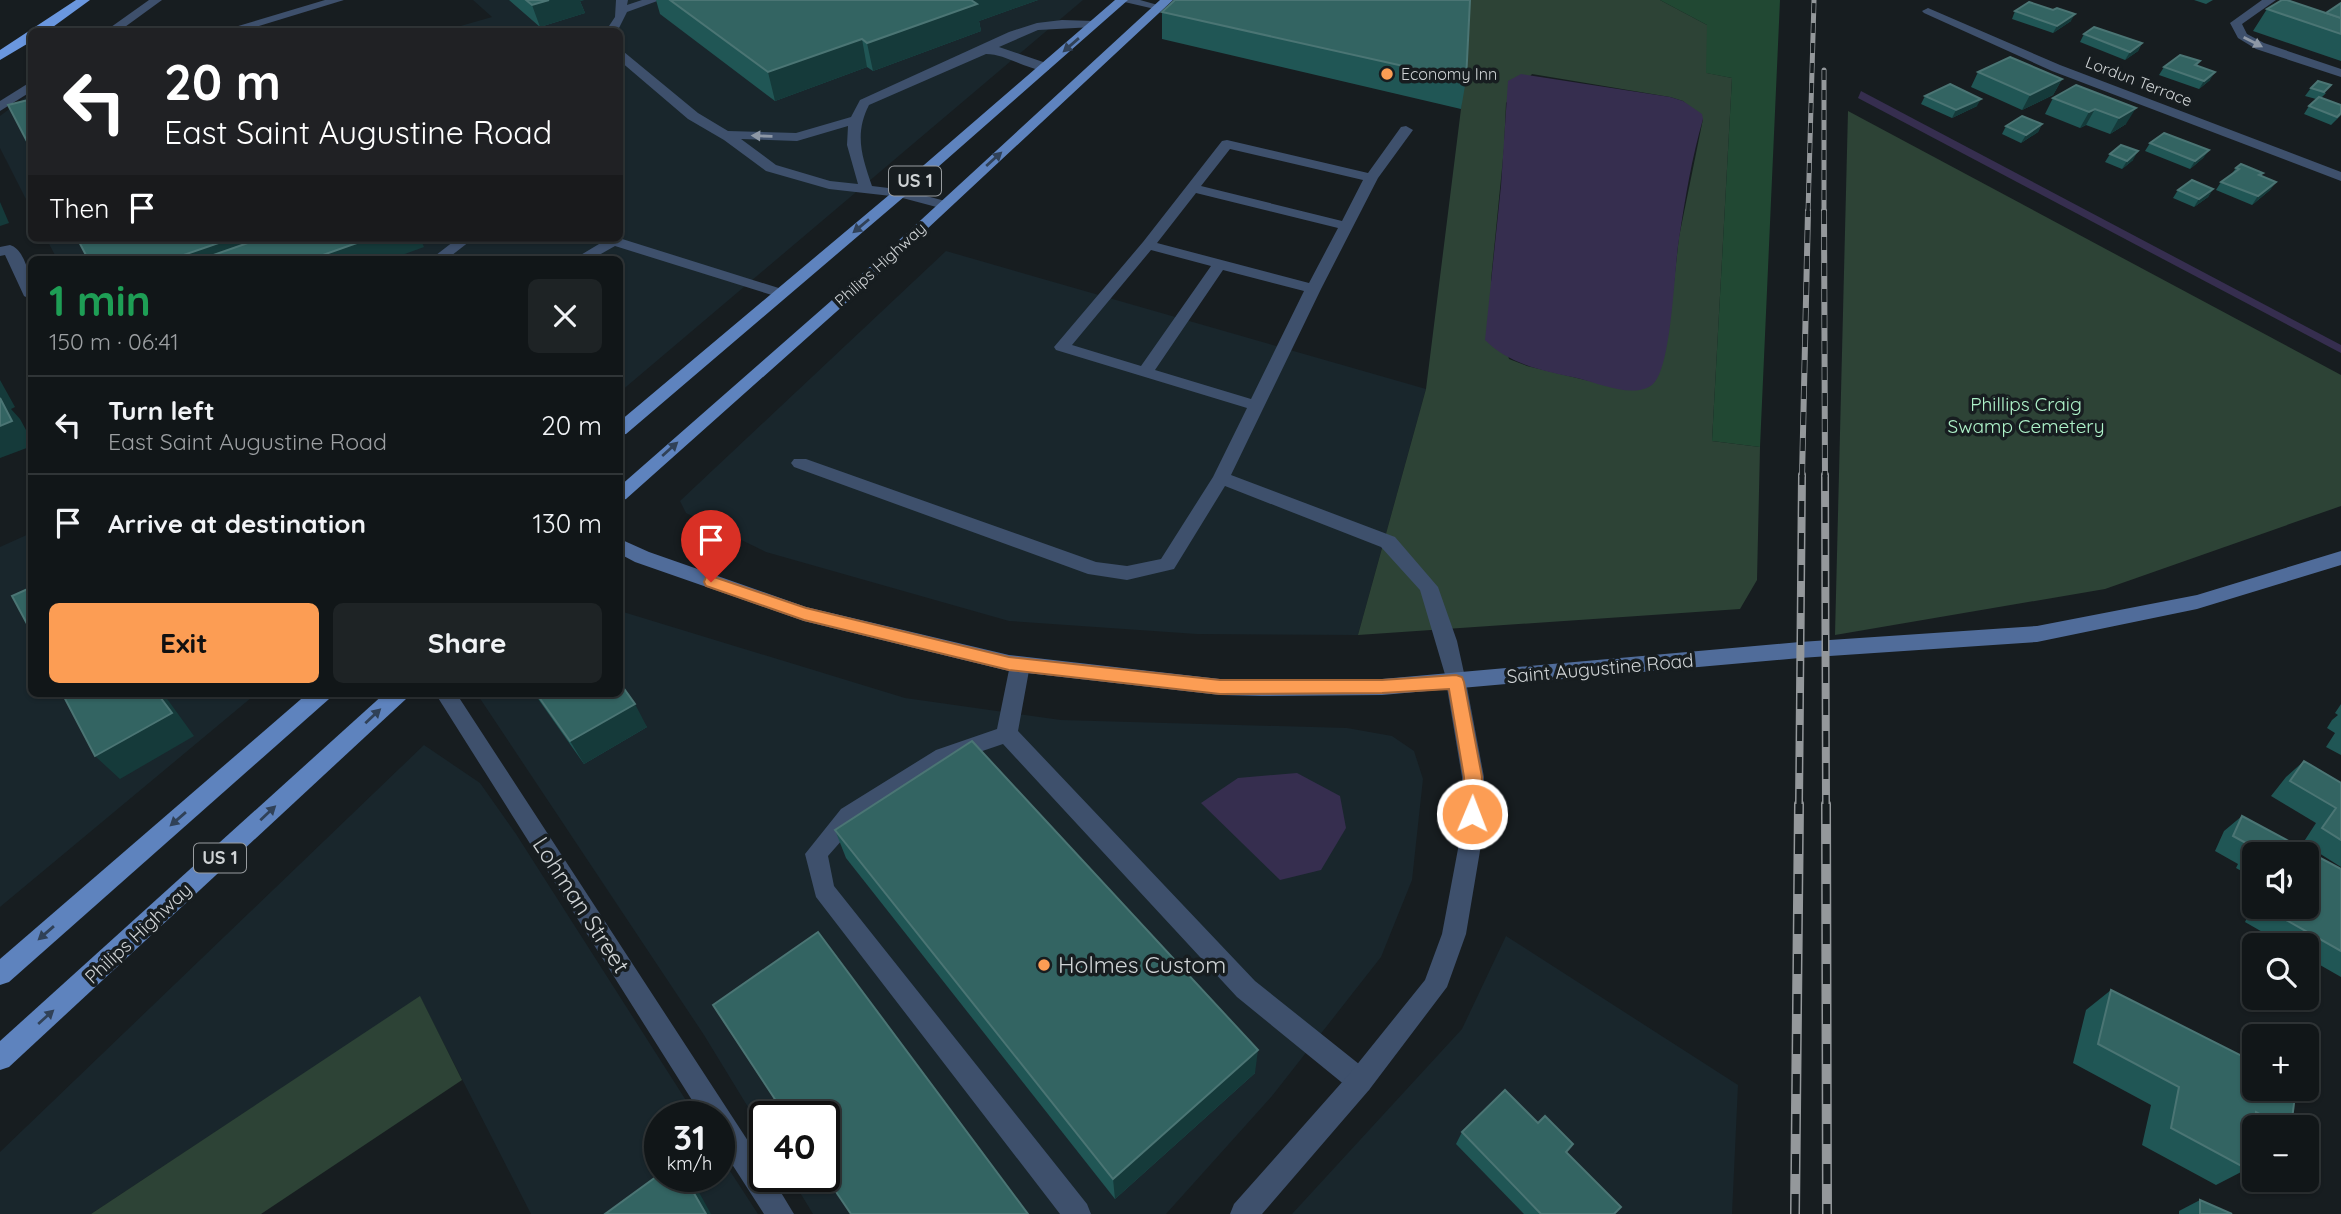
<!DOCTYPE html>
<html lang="en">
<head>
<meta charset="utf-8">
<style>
  :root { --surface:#111618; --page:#1e2325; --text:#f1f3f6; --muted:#9c9fa2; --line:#303537; --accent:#fc9d54 }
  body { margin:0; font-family:Quicksand,sans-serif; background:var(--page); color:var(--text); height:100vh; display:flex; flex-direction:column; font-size:26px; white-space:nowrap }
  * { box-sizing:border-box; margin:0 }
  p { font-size:23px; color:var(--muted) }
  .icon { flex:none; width:38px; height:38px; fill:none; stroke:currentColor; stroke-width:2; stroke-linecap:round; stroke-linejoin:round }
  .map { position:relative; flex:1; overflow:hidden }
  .details { position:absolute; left:28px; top:256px; width:595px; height:441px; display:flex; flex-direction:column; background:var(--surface); border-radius:10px; box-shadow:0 2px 5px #0004,0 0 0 2px var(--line) }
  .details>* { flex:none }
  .guide { position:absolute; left:28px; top:28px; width:595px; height:214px; border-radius:10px; box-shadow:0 2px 5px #0004,0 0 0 2px var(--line); background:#202124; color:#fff; overflow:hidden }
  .controls { position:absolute; left:2242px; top:842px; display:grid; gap:14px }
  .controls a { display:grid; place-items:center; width:77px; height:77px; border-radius:10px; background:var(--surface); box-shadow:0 2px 5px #0004,0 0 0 2px var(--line); font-size:35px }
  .speed { position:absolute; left:644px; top:1101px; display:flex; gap:14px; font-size:35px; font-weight:700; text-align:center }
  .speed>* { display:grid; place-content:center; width:91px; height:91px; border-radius:50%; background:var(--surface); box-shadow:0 2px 5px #0004,0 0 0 2px var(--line); line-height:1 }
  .speed small { font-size:18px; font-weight:400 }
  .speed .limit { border:4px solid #111; border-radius:10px; background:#fff; color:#111 }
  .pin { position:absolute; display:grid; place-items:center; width:60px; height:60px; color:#fff; margin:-72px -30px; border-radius:50% 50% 50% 0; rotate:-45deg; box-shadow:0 0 7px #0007 }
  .pin .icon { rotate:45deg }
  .me { position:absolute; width:77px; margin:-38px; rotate:1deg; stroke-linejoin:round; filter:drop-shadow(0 0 5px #0008) }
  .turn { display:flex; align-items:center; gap:24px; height:147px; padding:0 21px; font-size:32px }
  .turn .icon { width:91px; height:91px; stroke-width:2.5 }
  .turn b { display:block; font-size:49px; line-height:60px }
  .then { display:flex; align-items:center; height:66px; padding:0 21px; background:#0003; gap:14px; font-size:26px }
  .round { display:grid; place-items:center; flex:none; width:74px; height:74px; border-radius:10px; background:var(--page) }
  .headline { display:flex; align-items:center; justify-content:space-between; height:119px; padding:0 21px }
  h1 { font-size:42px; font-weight:700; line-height:52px; color:#1e9e55 }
  .cta { display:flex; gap:14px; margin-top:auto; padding:14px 21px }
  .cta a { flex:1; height:80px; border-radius:10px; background:var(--accent); color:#111; font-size:28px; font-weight:700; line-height:80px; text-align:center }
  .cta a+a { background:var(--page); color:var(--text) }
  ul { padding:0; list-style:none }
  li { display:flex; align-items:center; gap:21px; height:98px; padding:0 21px; border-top:2px solid var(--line) }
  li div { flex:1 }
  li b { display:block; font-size:26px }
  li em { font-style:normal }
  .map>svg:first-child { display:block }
</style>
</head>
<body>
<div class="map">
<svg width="2341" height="1214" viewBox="0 0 2341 1214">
  <rect width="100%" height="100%" fill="#171d20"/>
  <g fill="#19262c">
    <path d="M473,0H1083L620,392V259H57L46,238H620V32L443,31L492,17Z"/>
    <path d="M31,93V209L0,148V116Z"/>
    <path d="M946,251L1426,389L1358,635L1197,634L1009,621L766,552L686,513L680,501Z"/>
    <path d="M31,533L32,693H257L0,907V547Z"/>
    <path d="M620,611L905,698L1061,720L1347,728L1392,736L1414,751L1423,779L1412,880L1381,957L1272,1096L1166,1214H813L790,1176H824V1116H765V1135L704,1035L477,694L620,693Z"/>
    <path d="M424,745L480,783L516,834L696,1116H660V1176H719V1154L758,1214H531L420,997L91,1214H0V1152Z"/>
    <path d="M1506,936L1738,1085L1732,1214H1292L1462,1029Z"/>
  </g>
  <g fill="#2d4336" fill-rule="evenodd">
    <path d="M1467,0H1660L1707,25V73L1732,78L1712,441L1760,447L1757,580L1740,609L1358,635L1426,389L1461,109ZM1532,74L1670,97L1683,101L1703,119L1679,237L1668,335L1627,390L1527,366L1509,359L1491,280L1504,148L1506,103Z"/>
    <path d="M1848,111L2341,375V506L2105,589L1835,635Z"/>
    <path d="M420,996L462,1080L261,1214H91Z"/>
  </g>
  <path fill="#214833" d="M1660,0H1780L1760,447L1712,441L1732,78L1706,73L1707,25Z"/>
  <g fill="#362e4f">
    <path d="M1521,74L1670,97L1683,101L1702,114L1703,119C1692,157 1685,199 1679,239C1674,268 1672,367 1653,384C1636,399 1600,384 1581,379C1546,371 1511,366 1485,340L1501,186L1508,81Z"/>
    <path d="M1861,91L2341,345V353L1858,98Z"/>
    <path d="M1297,773L1340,796L1346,828L1321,870L1280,880L1201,803L1238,778Z"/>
  </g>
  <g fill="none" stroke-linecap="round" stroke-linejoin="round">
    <g fill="#3e506c" fill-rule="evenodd">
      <path d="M616,0H628L627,5L642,0H660L627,12L617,32H605L615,17Z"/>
      <path d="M2262,0H2276L2242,24L2247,34L2264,43L2341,69V77L2256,49L2238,38L2230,23Z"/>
      <path d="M1062,20L1094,21L1100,24L1094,27L1038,30L999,47L1049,64V70C1028,72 1008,54 986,54L869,105C854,134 862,157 872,186L905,190L907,193L900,197L829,189L766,171L724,140L688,119L620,61V52H624L698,113L728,131L796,133L851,117L860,100L1009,32L1037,23ZM848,126L847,145L858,184L830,181L776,165L741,139L797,141Z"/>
      <path d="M1406,126L1413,130L1378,178L1321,289L1231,475L1395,537L1438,587L1457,641L1466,682L1463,688L1456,690L1449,688L1420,590L1381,547L1225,486L1174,569L1127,580L1088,574L794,467L791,463L794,459H806L1096,562L1127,566L1161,559L1213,477L1247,408L1056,350L1054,347L1143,242L1222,141L1227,140L1368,173L1401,127ZM1230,149L1363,180L1342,221L1201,186ZM1196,193L1338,228L1309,283L1157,243ZM1151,250L1211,266L1141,366L1072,345ZM1223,270L1304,291L1251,399L1155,370Z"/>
      <path d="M458,238H474L447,259H431Z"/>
      <path d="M609,238H619L785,290L788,293L785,296H775L615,246L592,259H574Z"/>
      <path d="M1020,657L1027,659L1030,665L1018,731L1255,981L1369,1072L1373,1081L1369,1090L1360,1094L1351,1090L1237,997L1003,744L950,762L857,823L828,856L834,886L1087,1204L1091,1214H1060L816,897L805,854L841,809L936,750L997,729L1010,665L1013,659Z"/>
    </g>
    <g fill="#3e506c" fill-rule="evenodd">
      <path d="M149,0H162L118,32H104Z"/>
      <path d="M325,0H344L239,32H218Z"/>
      <path d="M1116,0H1140L1165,7L1159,10Z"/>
      <path d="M1928,8L2060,65L2341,172V181L2052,71L1924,13L1922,11Z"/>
      <path d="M32,81V91L0,111V101Z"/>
      <path d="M900,189L949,202L951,205L944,209L895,196V190Z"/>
      <path d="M10,245C27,250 32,285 32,300L24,296L5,255L0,256V247Z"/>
      <path d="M435,693H456L765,1167V1176H771L794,1214H764L719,1144V1116H702Z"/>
    </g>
    <path fill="#3e506c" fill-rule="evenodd" d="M1456,674L1463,676L1466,682L1484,777L1483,833L1466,934L1447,987L1369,1090L1262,1214H1230L1234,1204L1351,1072L1425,980L1442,934L1461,833L1462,777L1446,682L1449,676Z"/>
    <path fill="#506c9a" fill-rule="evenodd" d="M620,539L649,552L806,607L1009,655L1220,679L1261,680L1382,679L1800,642L2037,626L2197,595L2341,551V565L2197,609L2037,642L1800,658L1382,695L1261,696L1220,695L1009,671L804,621L635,562L620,554Z"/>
    <g fill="#5e83be" fill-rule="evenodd">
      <path d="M1115,0H1128L905,196L626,434L620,435V421L895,190Z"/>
      <path d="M1160,0H1173L882,271L626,499L620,501V486L872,265Z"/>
      <path d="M308,693H332L329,699L9,982L0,985V959Z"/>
      <path d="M385,693H409L406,699L9,1067L0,1070V1041Z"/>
    </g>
    <path fill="#6a97df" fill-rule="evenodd" d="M76,0H90L46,32H32V41L0,60V50Z"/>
    <defs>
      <g id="rail-far3">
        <path d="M1824,70V213"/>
        <path d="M1808,213L1814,0"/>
      </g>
      <g id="rail-far2">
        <path d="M1824,211L1825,477"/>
        <path d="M1802,477L1808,211"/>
      </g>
      <g id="rail-far1">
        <path d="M1825,475L1826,805"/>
        <path d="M1799,805L1802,475"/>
      </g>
      <g id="rail">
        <path d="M1826,804L1827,1214"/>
        <path d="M1795,1214L1799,804"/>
      </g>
    </defs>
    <use href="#rail-far3" stroke="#94989b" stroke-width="5"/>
    <use href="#rail-far2" stroke="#94989b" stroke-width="6"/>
    <use href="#rail-far1" stroke="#94989b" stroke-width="8"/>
    <use href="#rail" stroke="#94989b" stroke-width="10"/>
    <use href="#rail-far3" stroke="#171d20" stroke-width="3.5" stroke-dasharray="10" stroke-linecap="butt"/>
    <use href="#rail-far2" stroke="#171d20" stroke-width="4.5" stroke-dasharray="13" stroke-linecap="butt"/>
    <use href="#rail-far1" stroke="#171d20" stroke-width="5" stroke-dasharray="16" stroke-linecap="butt"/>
    <use href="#rail" stroke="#171d20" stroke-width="7" stroke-dasharray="20" stroke-linecap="butt"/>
  </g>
  <g fill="#205655">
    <path d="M509,0H584L580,1L585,13L540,27Z"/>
    <path d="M656,0H1038L979,21L981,31L873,71L867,67L775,101L660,14Z"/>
    <path d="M2194,0H2213L2206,4Z"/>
    <path d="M2341,3V61L2253,31L2267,9L2326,13Z"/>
    <path d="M2015,11L2071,21L2053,33L2012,19Z"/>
    <path d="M1162,12L1466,80L1461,109L1162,39Z"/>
    <path d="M2084,34L2142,43L2138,51L2125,60L2080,42Z"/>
    <path d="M2200,61L2197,66L2210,80L2199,89L2159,75L2164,67Z"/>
    <path d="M1978,72L2062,79L2053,95L2022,110L1971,87Z"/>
    <path d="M2076,85L2126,124L2110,134L2086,125L2080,128L2045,114L2053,98Z"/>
    <path d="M2311,88L2326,93L2321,98L2341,115L2331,125L2304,114L2309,106L2316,99L2305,96Z"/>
    <path d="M1925,96L1977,106L1952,118L1921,104Z"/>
    <path d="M2042,124L2038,132L2021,143L2002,134L2006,126Z"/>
    <path d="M2150,143L2209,150L2203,158L2190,169L2145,151Z"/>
    <path d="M2110,154L2133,160L2122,169L2105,162Z"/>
    <path d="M2236,168L2263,173L2261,176L2276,182L2270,190L2252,205L2216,190L2221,182L2231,175Z"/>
    <path d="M2213,189L2208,197L2194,207L2173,198L2178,190Z"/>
    <path d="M534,693H620L647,727L584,764Z"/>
    <path d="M2341,704V755L2326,747L2335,733L2327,728L2332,720L2338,715L2335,713Z"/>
    <path d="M2304,761L2341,783V867L2303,843L2316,823L2271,796L2286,777Z"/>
    <path d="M2242,816L2341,869V977L2306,957V945H2285L2245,922L2254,903V906H2306V854H2254V878L2236,868L2238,864L2215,851L2224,831Z"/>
    <path d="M835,830L1255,1073L1115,1199L846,858Z"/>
    <path d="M2111,990L2291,1127H2254V1145L2251,1143L2247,1169L2216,1185L2142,1145L2151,1105L2073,1063L2086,1010Z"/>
    <path d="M1462,1132L1567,1153L1615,1214H1524L1456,1144Z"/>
    <path d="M2200,1200L2232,1214H2179V1211Z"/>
  </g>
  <g fill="#153a3a">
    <path d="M549,0H584L580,1L585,13L540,27L532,5Z"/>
    <path d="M967,0H1038L979,21L981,31L873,71L867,43Z"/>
    <path d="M2075,14L2071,21L2053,33L2057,26Z"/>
    <path d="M862,39L867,67L775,101L768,72Z"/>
    <path d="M2142,43L2138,51L2125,60L2130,52Z"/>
    <path d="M2215,72L2210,80L2199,89L2204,81Z"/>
    <path d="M2062,79L2053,95L2022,110L2030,95Z"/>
    <path d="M1981,99L1977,106L1952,118L1956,110Z"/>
    <path d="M2136,108L2126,124L2110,134L2119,118Z"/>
    <path d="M2095,109L2086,125L2080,128L2089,112Z"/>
    <path d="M2042,124L2038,132L2021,143L2026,135Z"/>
    <path d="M2209,150L2203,158L2190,169L2195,161Z"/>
    <path d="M2138,151L2133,160L2122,169L2127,161Z"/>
    <path d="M2276,182L2270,190L2252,205L2258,196Z"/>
    <path d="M2213,189L2208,197L2194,207L2199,199Z"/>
    <path d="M0,202L9,223L0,226Z"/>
    <path d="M233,238H338L278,259H172Z"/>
    <path d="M371,238H420L424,247L391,259H321L320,256Z"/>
    <path d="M0,380L15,407L11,409L20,419L32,441V446L0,458Z"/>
    <path d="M157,693H171L165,696L194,736L120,779L95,756Z"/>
    <path d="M635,704L647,727L584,764L570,741Z"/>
    <path d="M1258,1050L1255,1073L1115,1199L1113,1179Z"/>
    <path d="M684,1176H689L691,1178L711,1214H706Z"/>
  </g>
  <g fill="#336462" stroke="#4b7574" stroke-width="2">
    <path d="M526,0H549L532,5Z"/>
    <path d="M670,0H971L977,4L867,43L862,39L768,72Z"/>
    <path d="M1175,0H1470L1466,80L1162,12Z"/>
    <path d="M2282,0H2287L2341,18V34L2267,9Z"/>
    <path d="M2029,2L2053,10L2057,8L2075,14L2057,26L2015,11Z"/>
    <path d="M2341,3V18L2326,13Z"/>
    <path d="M2094,27L2142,43L2130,52L2084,34Z"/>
    <path d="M2180,55L2200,61L2195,65L2215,72L2204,81L2164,67Z"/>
    <path d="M2010,57L2062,79L2030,95L1978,72Z"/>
    <path d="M2318,81L2331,85L2324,92L2311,88Z"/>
    <path d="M1950,84L1981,99L1956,110L1925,96Z"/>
    <path d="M2076,85L2136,108L2119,118L2095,109L2089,112L2053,98Z"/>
    <path d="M2319,97L2341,105V113L2337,117L2309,106Z"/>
    <path d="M32,99V151L8,105Z"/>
    <path d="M2022,116L2042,124L2026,135L2006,126Z"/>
    <path d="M2164,133L2209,150L2195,161L2150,143Z"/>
    <path d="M2121,145L2138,151L2127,161L2110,154Z"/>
    <path d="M2241,164L2263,173L2259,175L2276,182L2258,196L2221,182L2239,169L2236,168Z"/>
    <path d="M2192,180L2213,189L2199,199L2178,190Z"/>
    <path d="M77,238H233L172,259H88Z"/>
    <path d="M262,238H371L320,256L322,259H202Z"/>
    <path d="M0,398L12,421L0,426Z"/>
    <path d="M32,587V633L12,596Z"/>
    <path d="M620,683L635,704L570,741L536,693H620Z"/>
    <path d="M62,693H157L172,713L95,756Z"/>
    <path d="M972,741L1258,1050L1113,1179L835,830Z"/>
    <path d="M2304,761L2341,783V840L2322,828L2336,808L2290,781Z"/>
    <path d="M2242,816L2341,869V951L2265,908V906H2306V854L2255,853L2257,849L2233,836Z"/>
    <path d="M818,932L1028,1214H851L824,1174V1116H786L713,1005Z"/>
    <path d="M2111,990L2254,1062V1088H2296L2291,1127H2284L2256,1112L2247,1169L2171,1128L2179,1087L2098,1044Z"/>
    <path d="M1505,1090L1538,1123L1545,1116L1573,1144L1566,1152L1621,1207L1614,1214H1541L1462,1132Z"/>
    <path d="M660,1174V1176H684L706,1214H605Z"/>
    <path d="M2200,1200L2232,1214H2200Z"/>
  </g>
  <defs><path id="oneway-solid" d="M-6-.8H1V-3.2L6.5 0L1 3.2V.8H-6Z" transform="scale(1.75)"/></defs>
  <g fill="#8e98a6">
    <use href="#oneway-solid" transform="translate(2253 42) rotate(27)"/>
    <use href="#oneway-solid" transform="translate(762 136) rotate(-178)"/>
  </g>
  <g fill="#304157">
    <use href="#oneway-solid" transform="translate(1071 45) rotate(139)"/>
    <use href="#oneway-solid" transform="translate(994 159) rotate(-42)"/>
    <use href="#oneway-solid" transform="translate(861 226) rotate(140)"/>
    <use href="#oneway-solid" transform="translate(670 449) rotate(-42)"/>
    <use href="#oneway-solid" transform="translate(373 716) rotate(-43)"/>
    <use href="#oneway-solid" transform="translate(268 813) rotate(-43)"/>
    <use href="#oneway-solid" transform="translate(178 819) rotate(139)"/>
    <use href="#oneway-solid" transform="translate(46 933) rotate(139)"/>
    <use href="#oneway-solid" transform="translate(46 1017) rotate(-42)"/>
  </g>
  <path fill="#fc9d54" stroke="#a46637" stroke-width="2" d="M711,576L806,608L1009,657L1220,680H1382L1456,675L1462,677L1464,682L1482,777L1481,814L1478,820L1472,822L1466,820L1463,814L1464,777L1449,689L1382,693L1220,694L1009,670L804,620L706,586L704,582L706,577Z"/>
  <g fill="#fc9d54" stroke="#171d20" stroke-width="2.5">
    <circle cx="1387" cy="74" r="7"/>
    <circle cx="1044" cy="965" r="7"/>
  </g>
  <g text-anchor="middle" stroke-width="7" stroke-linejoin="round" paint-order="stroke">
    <g font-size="16" fill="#cfd3d5" stroke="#171d20" text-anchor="start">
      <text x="1401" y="80">Economy Inn</text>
    </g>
    <g font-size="16" fill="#cfd3d5" stroke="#171d20">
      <text transform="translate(2139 81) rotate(21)" y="6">Lordun Terrace</text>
      <text transform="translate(880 264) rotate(-42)" y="6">Philips Highway</text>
    </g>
    <g fill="#171d20" stroke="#989c9f" stroke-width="2">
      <rect x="889" y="166.5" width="52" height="29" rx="5"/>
      <rect x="194" y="843.5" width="52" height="29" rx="5"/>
    </g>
    <g font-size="18" font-weight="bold" fill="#cfd3d5">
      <text x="915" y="187">US 1</text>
      <text x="220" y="864">US 1</text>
    </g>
    <g font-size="19" fill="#aff3ca" stroke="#171d20">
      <text x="2026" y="411">Phillips Craig<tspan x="2026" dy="22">Swamp Cemetery</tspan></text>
    </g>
    <g font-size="19" fill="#cfd3d5" stroke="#171d20">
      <text transform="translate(1600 668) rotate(-5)" y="7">Saint Augustine Road</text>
      <text transform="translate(138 933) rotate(-43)" y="7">Philips Highway</text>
    </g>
    <g font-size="23" fill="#cfd3d5" stroke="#171d20">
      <text transform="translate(581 905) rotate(57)" y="8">Lohman Street</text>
    </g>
    <g font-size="23" fill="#cfd3d5" stroke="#171d20" text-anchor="start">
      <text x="1058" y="973">Holmes Custom</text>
    </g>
  </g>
</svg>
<div class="controls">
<a><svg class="icon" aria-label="sound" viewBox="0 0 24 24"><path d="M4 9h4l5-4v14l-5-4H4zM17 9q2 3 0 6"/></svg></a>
<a><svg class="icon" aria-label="search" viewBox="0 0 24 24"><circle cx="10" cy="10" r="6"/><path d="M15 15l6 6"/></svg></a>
<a>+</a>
<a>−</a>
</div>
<div class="speed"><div>31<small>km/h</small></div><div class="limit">40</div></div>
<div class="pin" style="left:711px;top:582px;background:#d93025"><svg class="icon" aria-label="arrive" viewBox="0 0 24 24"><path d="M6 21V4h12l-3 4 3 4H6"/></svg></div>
<svg class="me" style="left:1472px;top:814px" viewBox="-20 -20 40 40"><circle r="17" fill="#fc9d54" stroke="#fff" stroke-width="3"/><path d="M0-11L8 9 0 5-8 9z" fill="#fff"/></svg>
<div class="guide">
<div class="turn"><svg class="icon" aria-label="left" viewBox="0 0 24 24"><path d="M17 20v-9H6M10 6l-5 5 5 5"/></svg><div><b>20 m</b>East Saint Augustine Road</div></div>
<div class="then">Then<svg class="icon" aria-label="arrive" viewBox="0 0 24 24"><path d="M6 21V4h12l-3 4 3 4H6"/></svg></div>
</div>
<section class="details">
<div class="headline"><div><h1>1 min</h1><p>150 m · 06:41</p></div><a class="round"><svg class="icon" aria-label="close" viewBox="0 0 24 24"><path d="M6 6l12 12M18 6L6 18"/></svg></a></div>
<ul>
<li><svg class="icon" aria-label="left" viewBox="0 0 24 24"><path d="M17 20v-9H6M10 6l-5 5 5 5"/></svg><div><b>Turn left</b><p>East Saint Augustine Road</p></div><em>20 m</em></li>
<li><svg class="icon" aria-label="arrive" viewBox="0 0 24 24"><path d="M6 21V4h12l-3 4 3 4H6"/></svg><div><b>Arrive at destination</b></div><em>130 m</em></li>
</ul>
<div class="cta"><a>Exit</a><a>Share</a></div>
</section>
</div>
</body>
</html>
